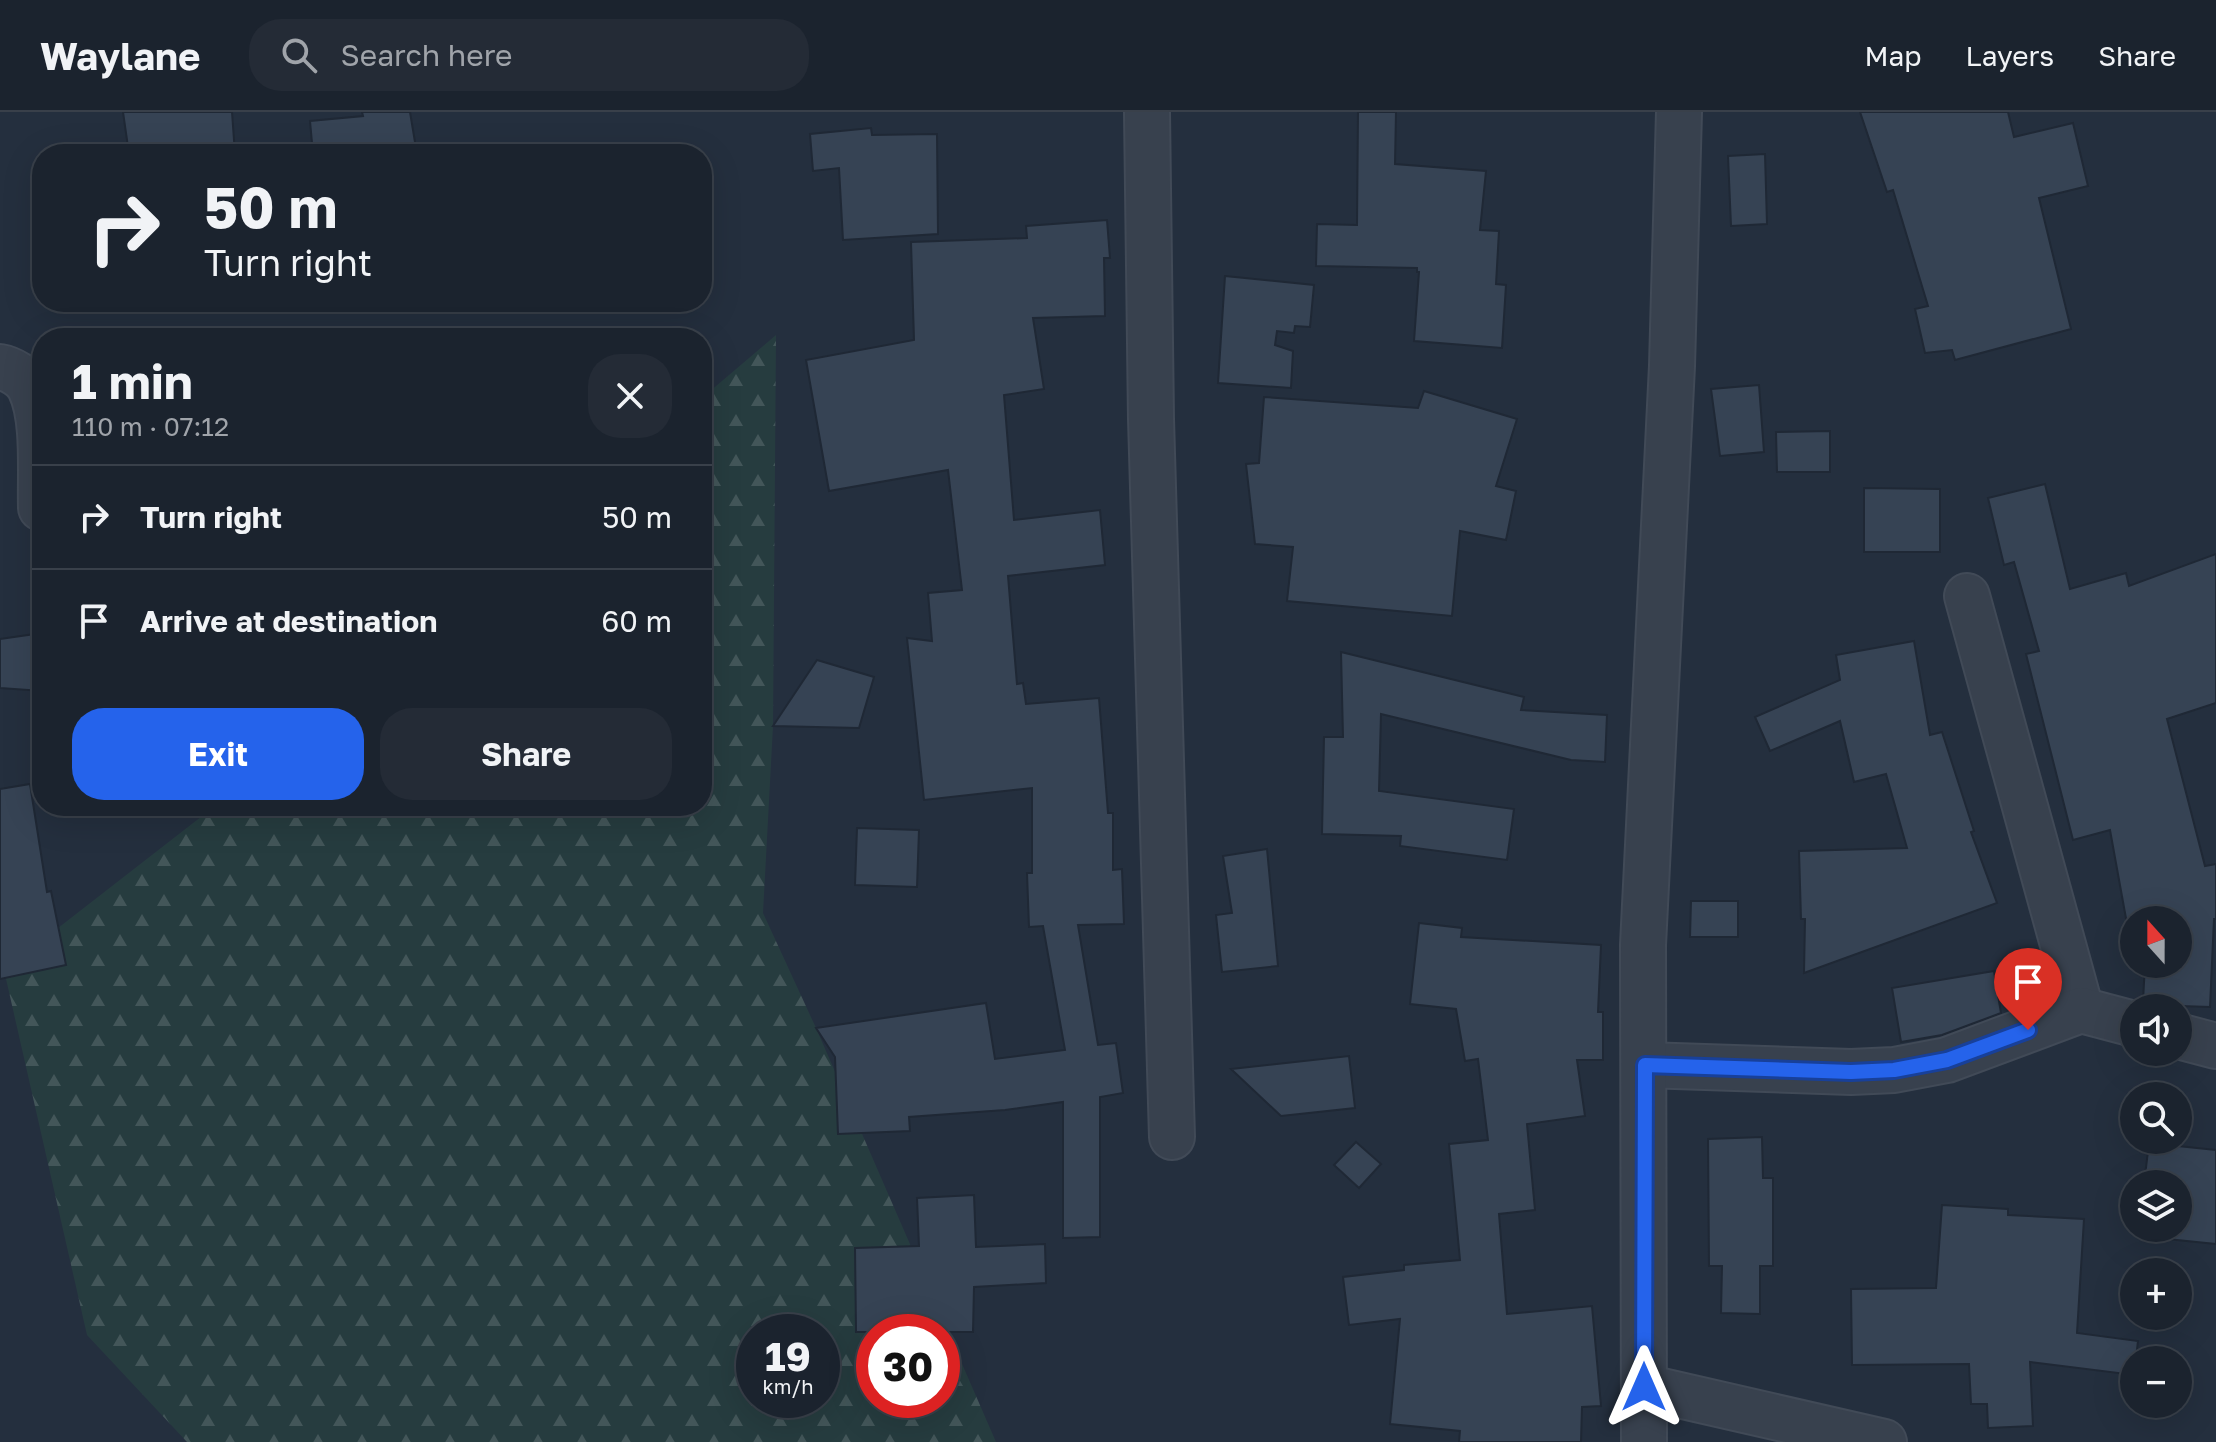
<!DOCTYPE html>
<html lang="en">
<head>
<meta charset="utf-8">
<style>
  :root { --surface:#1b232e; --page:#242b36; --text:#f1f3f6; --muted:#a0a4aa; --line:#39404a; --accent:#2563eb }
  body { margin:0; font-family:"Golos Text",sans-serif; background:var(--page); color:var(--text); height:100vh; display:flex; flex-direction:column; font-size:30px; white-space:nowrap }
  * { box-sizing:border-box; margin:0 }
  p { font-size:26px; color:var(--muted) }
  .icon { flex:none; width:44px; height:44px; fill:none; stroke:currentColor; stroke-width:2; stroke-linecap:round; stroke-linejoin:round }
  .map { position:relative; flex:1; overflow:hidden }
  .sheet { position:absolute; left:32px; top:216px; width:680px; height:488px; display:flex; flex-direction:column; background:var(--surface); border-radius:32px; box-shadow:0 8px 32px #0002,0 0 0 2px var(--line) }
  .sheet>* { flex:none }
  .hud { position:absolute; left:32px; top:32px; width:680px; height:168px; border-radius:32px; box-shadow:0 8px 32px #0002,0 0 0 2px var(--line); background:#1b232e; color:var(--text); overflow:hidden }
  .needle { width:52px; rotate:339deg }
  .tools { position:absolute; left:2120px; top:794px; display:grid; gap:16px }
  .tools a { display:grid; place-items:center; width:72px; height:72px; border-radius:50%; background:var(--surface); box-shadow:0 8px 32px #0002,0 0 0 2px var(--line); font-size:40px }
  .speed { position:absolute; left:736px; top:1202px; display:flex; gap:16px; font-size:40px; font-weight:700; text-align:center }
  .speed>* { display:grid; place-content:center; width:104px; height:104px; border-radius:50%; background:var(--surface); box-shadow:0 8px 32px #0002,0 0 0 2px var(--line); line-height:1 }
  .speed small { font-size:20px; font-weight:400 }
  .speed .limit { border:12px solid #d22; background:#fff; color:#111 }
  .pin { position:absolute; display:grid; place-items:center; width:68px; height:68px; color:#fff; margin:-82px -34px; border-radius:50% 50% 50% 0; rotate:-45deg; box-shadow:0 0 8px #0007 }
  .pin .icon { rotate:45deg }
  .me { position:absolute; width:88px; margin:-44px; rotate:0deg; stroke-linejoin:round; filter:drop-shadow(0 0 6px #0008) }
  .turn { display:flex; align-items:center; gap:28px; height:168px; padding:0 40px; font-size:36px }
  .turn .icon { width:104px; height:104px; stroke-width:2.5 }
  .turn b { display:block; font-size:56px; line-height:68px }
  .round { display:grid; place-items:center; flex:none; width:84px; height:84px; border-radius:32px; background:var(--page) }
  .headline { display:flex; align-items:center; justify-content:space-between; height:136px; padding:0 40px }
  h1 { font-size:48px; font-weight:700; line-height:60px }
  .action { display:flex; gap:16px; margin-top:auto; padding:16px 40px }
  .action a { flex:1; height:92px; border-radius:32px; background:var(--accent); color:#fff; font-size:32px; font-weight:700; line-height:92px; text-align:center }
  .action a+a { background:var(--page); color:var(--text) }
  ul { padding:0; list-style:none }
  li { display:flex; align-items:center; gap:24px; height:104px; padding:0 40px; border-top:2px solid var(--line) }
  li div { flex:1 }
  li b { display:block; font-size:30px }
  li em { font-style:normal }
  header { display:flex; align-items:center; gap:48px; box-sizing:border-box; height:112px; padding:0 40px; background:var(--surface); border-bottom:2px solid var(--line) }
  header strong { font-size:38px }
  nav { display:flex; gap:44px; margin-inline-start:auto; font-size:28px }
  .search { width:560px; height:72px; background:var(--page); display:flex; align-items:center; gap:20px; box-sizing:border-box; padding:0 28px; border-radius:32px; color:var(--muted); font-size:30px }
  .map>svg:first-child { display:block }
</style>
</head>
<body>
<header>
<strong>Waylane</strong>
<div class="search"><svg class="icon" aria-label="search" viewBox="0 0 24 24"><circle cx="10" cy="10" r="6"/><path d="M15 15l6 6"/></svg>Search here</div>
<nav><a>Map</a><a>Layers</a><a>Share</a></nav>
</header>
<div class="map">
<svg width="2216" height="1330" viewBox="0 0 2216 1330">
  <defs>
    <pattern id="forest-firs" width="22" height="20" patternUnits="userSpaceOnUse" patternTransform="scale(2)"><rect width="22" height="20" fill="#263c3f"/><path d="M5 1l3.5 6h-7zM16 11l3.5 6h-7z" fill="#435659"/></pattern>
  </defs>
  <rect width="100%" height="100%" fill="#242f3e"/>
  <path fill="url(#forest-firs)" fill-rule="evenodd" d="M776,223L773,614L763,801L816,916L996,1330H187L87,1223L4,858L215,694H702V286ZM754,1220H822V1288H754ZM874,1220H942V1288H874Z"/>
  <g fill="#364354" stroke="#1f2835" stroke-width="2">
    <path d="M123,0H232L235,42H129Z"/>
    <path d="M362,0H410L417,42H313L310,9L363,4Z"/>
    <path d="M1358,0H1396L1395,52L1486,59L1480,118L1499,119L1496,172L1506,173L1502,236L1414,229L1419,160H1417V156L1316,154L1317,112L1357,113Z"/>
    <path d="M1860,0H2008L2014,25L2073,11L2088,74L2039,86L2071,217L1955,248L1952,238L1925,241L1915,197L1928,194L1893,78L1887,80Z"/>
    <path d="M871,16L872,23L937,22L938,122L843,128L839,56L813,59L810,22Z"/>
    <path d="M1765,42L1767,112L1731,114L1728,44Z"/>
    <path d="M1107,108L1110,146H1104L1105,204L1033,206L1044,277L1004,283L1014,408L1100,398L1105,453L1008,464L1017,572L1023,571L1026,592L1099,586L1108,701H1113V758L1122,757L1124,812L1078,813L1098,933L1116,931L1123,981L1100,985V1125L1063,1126V990L1005,998L909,1005L910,1019L838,1022L835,945L816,916L986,891L995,947L1065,938L1043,814L1029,815L1027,761H1032V676L924,688L907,526L932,529L928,481L962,478L948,358L829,379L806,248L914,228L911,130L1027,126L1026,114Z"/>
    <path d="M1225,164L1314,173L1310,215L1295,214L1294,221L1277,219L1275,233L1293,239L1291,276L1218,271Z"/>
    <path d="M1759,273L1764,340L1720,344L1711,277Z"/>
    <path d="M1424,279L1517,307L1496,374L1516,379L1506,428L1460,419L1452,504L1287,489L1293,435L1255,432L1246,352L1259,351L1264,285L1418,296Z"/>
    <path d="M1830,319V360H1777L1776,320Z"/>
    <path d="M2045,372L2070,477L2126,461L2129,474L2216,442V591L2167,607L2205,754L2216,752V807H2214L2210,895L2150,893L2143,889L2145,852H2178V808H2134V822L2129,823L2110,718L2073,728L2026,542L2039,539L2014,450L2004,453L1988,386Z"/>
    <path d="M1864,376L1940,377V440H1864Z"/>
    <path d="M42,521V579L0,576V527Z"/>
    <path d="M1914,529L1930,623L1942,620L1974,719L1971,720L1997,791L1804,861L1805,807H1801L1799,739L1907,736L1886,662L1854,670L1840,609L1770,639L1755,605L1840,568L1836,543Z"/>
    <path d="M1341,540L1524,585L1521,598L1607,603L1605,650L1571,648L1381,602L1379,679L1514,697L1507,748L1400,734L1401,724L1322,722L1324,625H1343Z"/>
    <path d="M817,548L874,565L859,616L773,614Z"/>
    <path d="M30,672L47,780L51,779L66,853L0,867V677Z"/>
    <path d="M857,716L919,718L917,775L855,773Z"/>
    <path d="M1267,737L1278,854L1222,860L1216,803L1232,801L1223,744Z"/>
    <path d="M1691,789H1738V825H1690Z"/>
    <path d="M1419,811L1462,816L1461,825L1601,833L1598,900H1603V948H1577L1585,1004L1527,1012L1535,1098L1499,1102L1507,1202L1592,1194L1601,1294L1582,1295L1581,1330H1459L1460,1319L1390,1312L1400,1207L1349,1213L1343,1165L1404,1158V1153L1460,1148L1449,1032L1488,1028L1478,947L1465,949L1456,897L1410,892Z"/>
    <path d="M1994,859L2001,901L1942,923L1901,930L1892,876Z"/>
    <path d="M1349,944L1355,996L1281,1004L1231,957Z"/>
    <path d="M1762,1025L1763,1066H1773V1154H1760V1202L1721,1201L1722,1154H1709L1708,1027Z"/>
    <path d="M1356,1030L1381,1052L1359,1076L1334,1053Z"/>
    <path d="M2149,1031L2216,1038V1132L2138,1124L2139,1116H2178V1072H2144Z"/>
    <path d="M974,1083L976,1135L1045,1132L1046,1171L974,1175L973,1220H856L855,1136L919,1134L917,1086Z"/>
    <path d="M1942,1093L2008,1097V1103L2084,1107L2077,1221L2138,1229L2134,1263L2030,1250L2033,1314L1988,1316L1987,1292H1971L1969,1252L1852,1253L1851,1177L1936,1176Z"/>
  </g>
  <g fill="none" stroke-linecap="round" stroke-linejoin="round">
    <defs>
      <g id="street">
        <path d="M1147,0L1151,307L1172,1025"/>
        <path d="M0,255C11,257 25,265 30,276C45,306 40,362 41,396"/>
        <path d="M1967,484L2081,898"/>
        <path d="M2178,924L2216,934"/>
        <path d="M1645,953L1851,960L1894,958L1947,948L2081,898L2134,912"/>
        <path d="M1644,1275L1884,1330"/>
        <path d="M1644,1330L1643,833L1672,254L1679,0"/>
      </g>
    </defs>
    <use href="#street" stroke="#414a57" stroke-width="48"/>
    <use href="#street" stroke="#38414e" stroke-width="44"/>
  </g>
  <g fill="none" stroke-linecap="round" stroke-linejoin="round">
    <defs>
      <path id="route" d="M1644,1275L1645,953L1851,960L1894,958L1947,948L2028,918"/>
    </defs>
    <use href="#route" stroke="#184099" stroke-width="20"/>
    <use href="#route" stroke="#2563eb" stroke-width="14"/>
  </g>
</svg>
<div class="tools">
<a><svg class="needle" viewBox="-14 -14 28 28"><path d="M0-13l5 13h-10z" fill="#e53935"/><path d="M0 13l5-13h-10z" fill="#a0a4aa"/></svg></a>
<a><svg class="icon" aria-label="sound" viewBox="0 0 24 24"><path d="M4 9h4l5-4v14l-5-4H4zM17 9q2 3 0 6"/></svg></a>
<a><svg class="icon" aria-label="search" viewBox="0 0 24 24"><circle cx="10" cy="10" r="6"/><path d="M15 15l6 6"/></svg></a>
<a><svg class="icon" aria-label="layers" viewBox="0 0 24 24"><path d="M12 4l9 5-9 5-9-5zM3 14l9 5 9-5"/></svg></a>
<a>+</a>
<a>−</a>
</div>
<div class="speed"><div>19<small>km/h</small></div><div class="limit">30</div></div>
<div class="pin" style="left:2028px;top:918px;background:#d93025"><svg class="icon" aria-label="arrive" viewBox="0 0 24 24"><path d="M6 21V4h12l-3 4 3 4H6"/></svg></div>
<svg class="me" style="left:1644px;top:1275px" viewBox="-20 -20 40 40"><path d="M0-17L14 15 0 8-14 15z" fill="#2563eb" stroke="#fff" stroke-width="4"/></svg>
<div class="hud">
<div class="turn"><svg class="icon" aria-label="right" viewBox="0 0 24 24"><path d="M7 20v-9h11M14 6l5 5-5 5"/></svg><div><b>50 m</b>Turn right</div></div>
</div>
<section class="sheet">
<div class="headline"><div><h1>1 min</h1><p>110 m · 07:12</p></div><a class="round"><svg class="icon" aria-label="close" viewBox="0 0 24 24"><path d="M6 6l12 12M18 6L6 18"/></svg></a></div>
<ul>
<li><svg class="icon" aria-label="right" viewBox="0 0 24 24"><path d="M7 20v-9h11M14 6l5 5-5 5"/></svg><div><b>Turn right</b></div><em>50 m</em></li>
<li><svg class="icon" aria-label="arrive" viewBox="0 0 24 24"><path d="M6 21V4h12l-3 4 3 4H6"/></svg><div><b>Arrive at destination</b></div><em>60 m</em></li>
</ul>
<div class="action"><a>Exit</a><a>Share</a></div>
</section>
</div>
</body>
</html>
